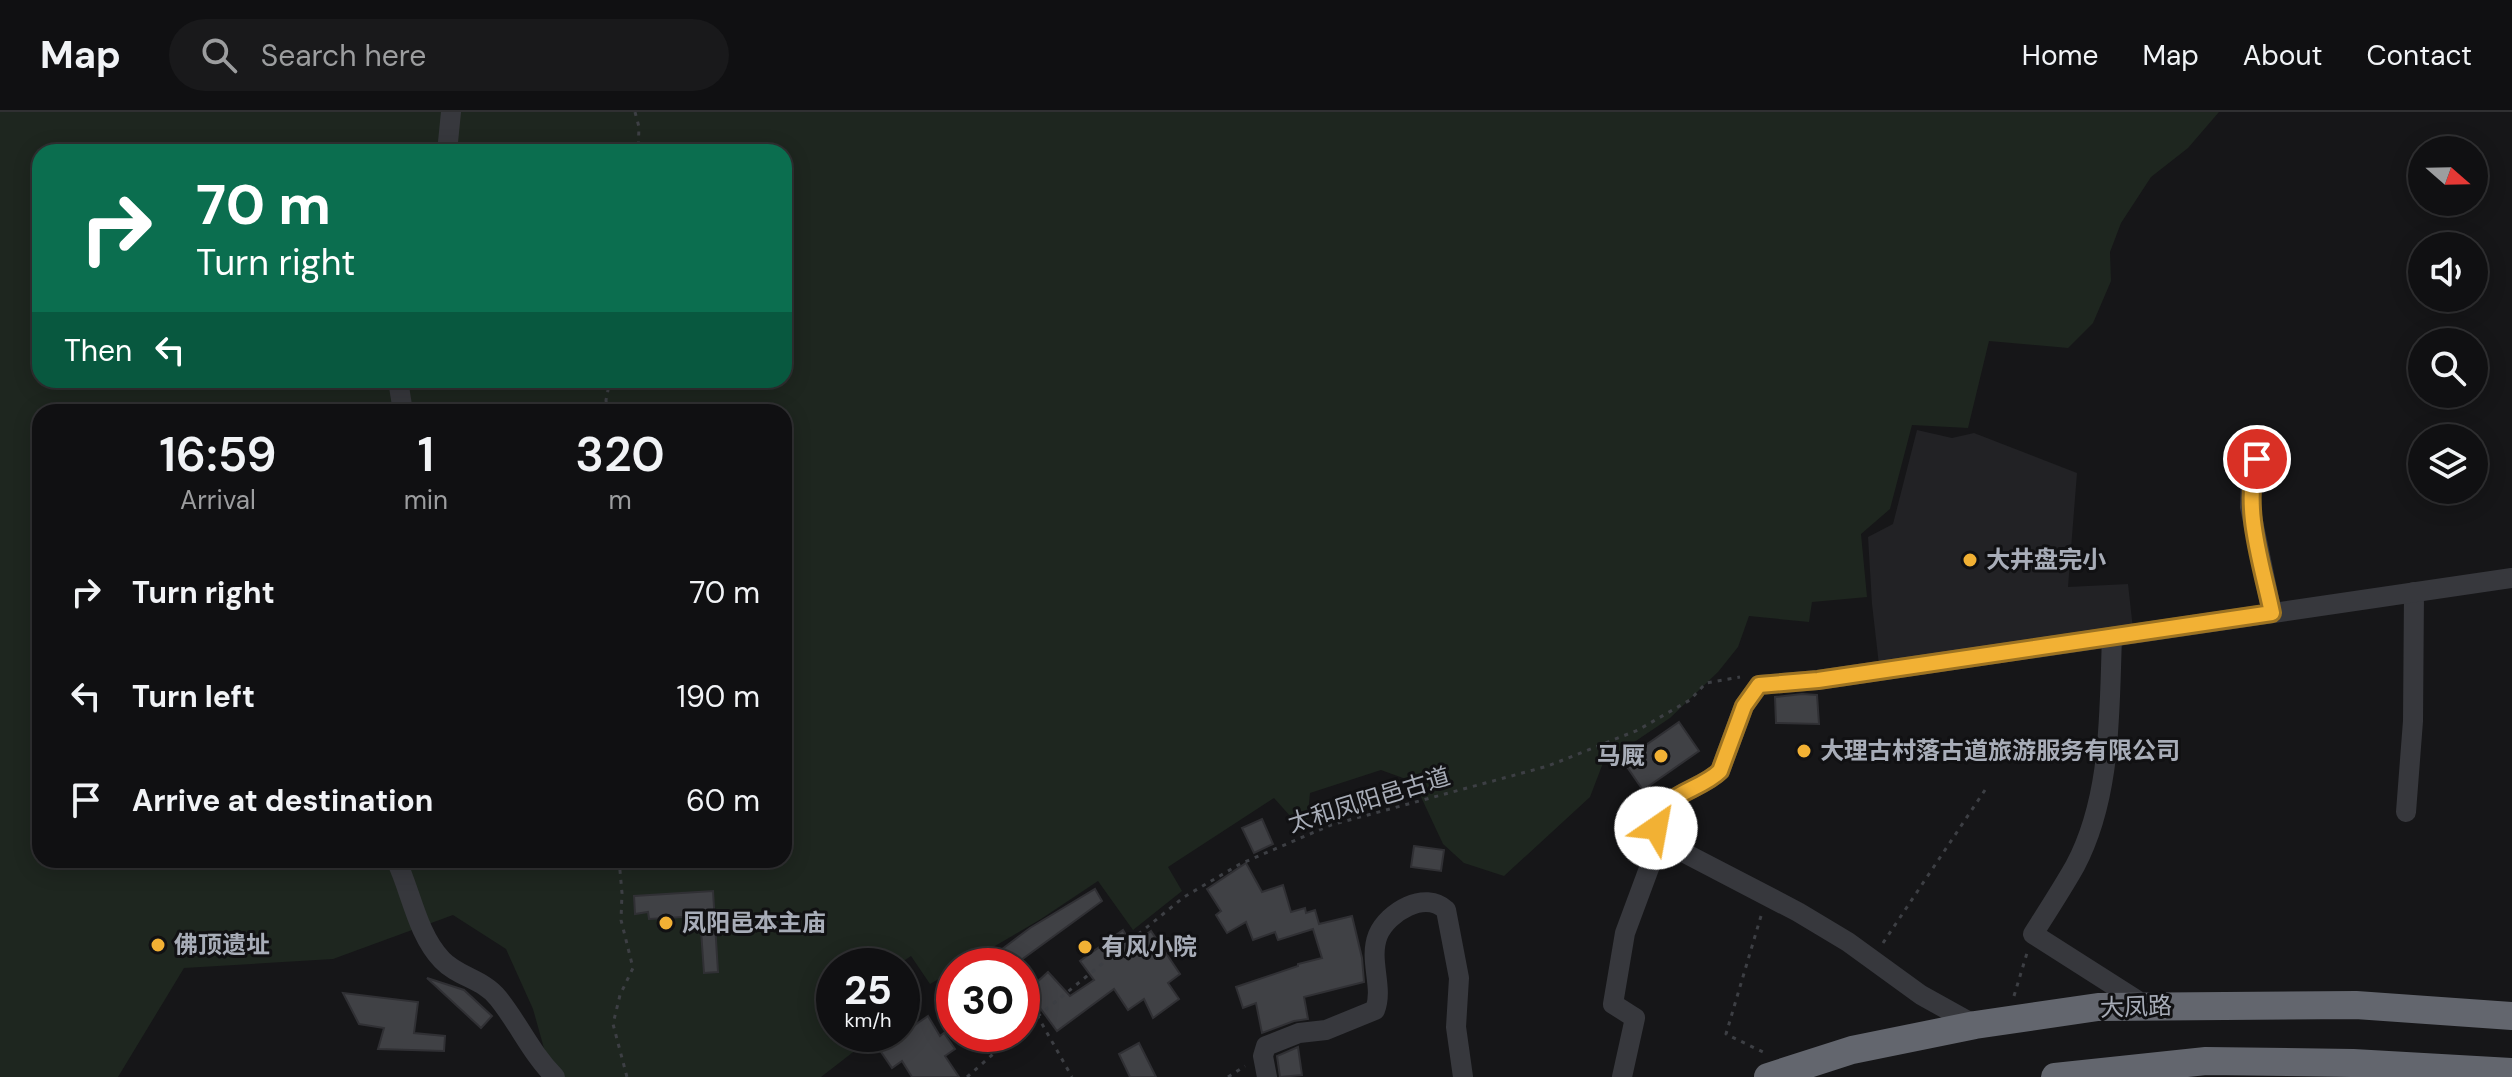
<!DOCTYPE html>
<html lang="en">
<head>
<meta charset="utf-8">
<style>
  :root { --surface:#101012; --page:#19191b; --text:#f1f3f6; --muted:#9c9d9f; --line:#303032 }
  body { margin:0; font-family:"DM Sans","Noto Sans SC",sans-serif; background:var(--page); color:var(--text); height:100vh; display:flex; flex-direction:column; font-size:30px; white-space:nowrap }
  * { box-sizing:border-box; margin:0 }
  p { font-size:26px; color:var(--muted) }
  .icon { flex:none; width:44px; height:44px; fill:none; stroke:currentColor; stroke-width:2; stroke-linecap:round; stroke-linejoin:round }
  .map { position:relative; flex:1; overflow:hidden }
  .sheet { position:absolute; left:32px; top:292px; width:760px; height:464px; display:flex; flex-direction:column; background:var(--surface); border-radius:24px; box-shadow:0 4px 20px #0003,0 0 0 2px var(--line) }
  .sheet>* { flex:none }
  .banner { position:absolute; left:32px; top:32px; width:760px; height:244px; border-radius:24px; box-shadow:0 4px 20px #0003,0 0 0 2px var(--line); background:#0b6e4f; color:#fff; overflow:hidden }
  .needle { width:52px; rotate:110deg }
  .tools { position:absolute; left:2408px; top:24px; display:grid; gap:16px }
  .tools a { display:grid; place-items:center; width:80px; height:80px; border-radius:50%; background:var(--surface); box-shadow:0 4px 20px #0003,0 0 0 2px var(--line); font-size:40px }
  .speed { position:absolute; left:816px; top:836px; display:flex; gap:16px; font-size:40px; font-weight:700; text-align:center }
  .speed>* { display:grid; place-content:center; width:104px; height:104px; border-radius:50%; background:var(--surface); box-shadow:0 4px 20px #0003,0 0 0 2px var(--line); line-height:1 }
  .speed small { font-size:20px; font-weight:400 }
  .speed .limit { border:12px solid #d22; background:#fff; color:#111 }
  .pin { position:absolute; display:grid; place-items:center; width:68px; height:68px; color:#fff; margin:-34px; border:4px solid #fff; border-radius:50%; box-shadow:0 2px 8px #0007 }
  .me { position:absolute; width:88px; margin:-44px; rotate:33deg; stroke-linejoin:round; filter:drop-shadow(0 0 6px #0008) }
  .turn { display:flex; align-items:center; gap:28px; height:168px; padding:0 32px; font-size:36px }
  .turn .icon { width:104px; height:104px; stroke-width:2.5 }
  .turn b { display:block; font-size:56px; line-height:68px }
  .then { display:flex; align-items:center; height:76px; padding:0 32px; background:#0003; gap:16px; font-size:30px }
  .eta { display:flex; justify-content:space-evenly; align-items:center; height:136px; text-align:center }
  .eta b { font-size:48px; font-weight:600; line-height:56px }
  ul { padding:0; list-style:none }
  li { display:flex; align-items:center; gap:24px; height:104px; padding:0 32px }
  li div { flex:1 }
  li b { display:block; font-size:30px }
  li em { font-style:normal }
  header { display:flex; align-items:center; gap:48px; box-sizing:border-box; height:112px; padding:0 40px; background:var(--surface); border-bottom:2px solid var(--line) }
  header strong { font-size:38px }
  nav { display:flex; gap:44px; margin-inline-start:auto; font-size:28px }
  .search { width:560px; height:72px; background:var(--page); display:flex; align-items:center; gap:20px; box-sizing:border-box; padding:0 28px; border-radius:44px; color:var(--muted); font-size:30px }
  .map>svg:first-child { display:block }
</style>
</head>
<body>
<header>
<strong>Map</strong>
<div class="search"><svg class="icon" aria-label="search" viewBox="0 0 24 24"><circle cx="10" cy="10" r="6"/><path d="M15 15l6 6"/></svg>Search here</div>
<nav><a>Home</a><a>Map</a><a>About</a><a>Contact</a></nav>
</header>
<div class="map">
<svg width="2512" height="965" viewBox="0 0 2512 965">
  <rect width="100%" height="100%" fill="#161618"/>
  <path fill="#222225" d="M1917,318L1952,326L1974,321L2077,361L2068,475L2128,472L2133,517L1879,553L1872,492L1868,425L1893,412Z"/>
  <path fill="#1e261f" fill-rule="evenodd" d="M0,0H2219L2188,36L2151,65L2121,111L2110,140L2111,169L2093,211L2068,236L1989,229L1968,316L1912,313L1890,397L1861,422L1867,485L1812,490L1809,510L1749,504L1738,535L1718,560L1670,606L1603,651L1590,685L1504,764L1464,751L1443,732L1414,670L1381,658L1310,681L1307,711L1299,714L1274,686L1168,755L1182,779L1133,818L1098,769L1041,807L961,854H954V858L930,872L911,844L896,854H834V922H854L861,934L821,965H552L533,897L506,837L453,803L333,847L184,856L118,965H0ZM40,40H784V268H40ZM40,300H784V748H40Z"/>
  <g fill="#404145" stroke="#303034" stroke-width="2">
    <path d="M1802,582L1817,583L1819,612L1776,611L1775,585Z"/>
    <path d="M1679,610L1699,639L1643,678L1623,649Z"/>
    <path d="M1262,707L1273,732L1254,741L1242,716Z"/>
    <path d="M1414,734L1444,738L1441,759L1411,755Z"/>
    <path d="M1246,751L1262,780L1283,773L1291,800L1305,796L1306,801L1315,798L1319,812L1352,804L1362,846L1364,870L1304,885L1308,907L1294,909L1262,921L1256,891L1243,896L1236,875L1298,854V852L1322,846L1313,817L1278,828L1275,820L1253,828L1246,810L1227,821L1216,803L1221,799L1207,777Z"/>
    <path d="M1095,777L1102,789L1013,854H1006L997,841L1030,816Z"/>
    <path d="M713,779L718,860L704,861L700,804L649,807L648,800L635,802L634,784Z"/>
    <path d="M1123,818L1132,833L1151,819L1180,862L1168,871L1179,887L1153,906L1144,887L1128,898L1114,877L1057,919L1040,896L1022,911V884L1048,860L1070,884L1094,868L1080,849Z"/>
    <path d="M427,866L464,878L492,904L481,916Z"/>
    <path d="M343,881L418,890L414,921L445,924L444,939L378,937L384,916L359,912Z"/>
    <path d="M928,904L940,924L944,921L955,937L945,944L959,965H912L902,949L892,956L873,928L882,922H902Z"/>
    <path d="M1139,931L1156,965H1130L1119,942Z"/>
    <path d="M1298,935L1302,963L1280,965L1277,944Z"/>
  </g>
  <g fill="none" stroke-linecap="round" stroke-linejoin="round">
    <g stroke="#3d3f44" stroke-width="3" stroke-dasharray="4 6" stroke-linecap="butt">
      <path d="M635,0L639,15L638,40"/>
      <path d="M607,300L606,288L610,268"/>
      <path d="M570,748L583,751L585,748"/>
      <path d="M619,748L622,781L621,808L633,856L620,883L613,912L627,965"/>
      <path d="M1761,804L1726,922L1767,942"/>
      <path d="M1883,831L1985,678"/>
      <path d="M2014,884L2027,841"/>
      <path d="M1037,903L1072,965"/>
      <path d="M1022,917L1184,785L1240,752L1331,713L1548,654L1638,618L1690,588L1706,571L1740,565"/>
      <path d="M967,965L1016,922"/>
      <path d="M1228,965L1245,954"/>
    </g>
    <g stroke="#37383d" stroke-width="20">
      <path d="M447,40L451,0"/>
      <path d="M398,268L403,300"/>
      <path d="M2263,328L2251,366L2250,395L2272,501"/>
      <path d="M2112,525C2109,601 2112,684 2075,754C2062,777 2047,800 2033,822L2146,894"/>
      <path d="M2406,700L2413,609L2414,480"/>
      <path d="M396,748C411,779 417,822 442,848C458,865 483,867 498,886C519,912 531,941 555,965"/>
      <path d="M1975,913L1921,883L1848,830L1798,800L1675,736L1659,721L1657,704C1670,680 1702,677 1720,659L1744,594L1759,573L1818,568L2512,466"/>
      <path d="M1267,965L1263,944L1266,934L1299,921L1326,918L1375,898C1384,875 1368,848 1378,823C1388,800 1425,778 1446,798L1459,866L1456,915L1463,965"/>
      <path d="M1622,965L1635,906L1613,892L1625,821L1661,724"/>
    </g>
    <g stroke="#63666e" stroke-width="28">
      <path d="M1768,965L1852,938L1975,913L2098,895L2356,893L2512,904"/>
      <path d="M2055,965L2206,949L2353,951L2512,960"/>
    </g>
  </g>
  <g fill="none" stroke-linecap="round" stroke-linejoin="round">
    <defs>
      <path id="route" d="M1656,716C1658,681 1699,680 1720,659L1744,594L1759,573L1818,568L2272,501C2262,452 2242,396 2257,347"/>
    </defs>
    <use href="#route" stroke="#9d7322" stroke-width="20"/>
    <use href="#route" stroke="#f2b134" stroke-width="14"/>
  </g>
  <g fill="#f2b134" stroke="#111113" stroke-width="3">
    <circle cx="1970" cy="448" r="8"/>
    <circle cx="1804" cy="639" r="8"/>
    <circle cx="1661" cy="644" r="8"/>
    <circle cx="666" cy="811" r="8"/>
    <circle cx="158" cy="833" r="8"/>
    <circle cx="1085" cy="835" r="8"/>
  </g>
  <g text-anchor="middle" stroke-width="6" stroke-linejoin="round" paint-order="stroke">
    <g font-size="24" font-weight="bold" fill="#a8adb8" stroke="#111113" text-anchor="start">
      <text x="1986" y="456">大井盘完小</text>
      <text x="1820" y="647">大理古村落古道旅游服务有限公司</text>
      <text x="1645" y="652" text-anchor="end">马厩</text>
      <text x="682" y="819">凤阳邑本主庙</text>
      <text x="174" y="841">佛顶遗址</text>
      <text x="1101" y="843">有风小院</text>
    </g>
    <g font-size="24" fill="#a8adb8" stroke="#111113">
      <text transform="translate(1369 688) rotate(-17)" y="8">太和凤阳邑古道</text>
      <text transform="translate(2136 895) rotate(-2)" y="8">大凤路</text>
    </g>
  </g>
</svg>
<div class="tools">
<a><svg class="needle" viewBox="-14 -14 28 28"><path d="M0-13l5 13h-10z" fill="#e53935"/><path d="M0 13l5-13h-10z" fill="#9c9d9f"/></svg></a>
<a><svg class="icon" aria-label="sound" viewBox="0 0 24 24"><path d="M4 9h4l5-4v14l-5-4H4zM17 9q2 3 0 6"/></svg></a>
<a><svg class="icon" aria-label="search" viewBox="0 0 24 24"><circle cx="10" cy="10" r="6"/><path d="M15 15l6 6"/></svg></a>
<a><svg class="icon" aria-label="layers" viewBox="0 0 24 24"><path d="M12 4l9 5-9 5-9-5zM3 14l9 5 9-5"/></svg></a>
</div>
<div class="speed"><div>25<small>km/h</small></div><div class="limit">30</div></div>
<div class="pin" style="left:2257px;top:347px;background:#d93025"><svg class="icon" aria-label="arrive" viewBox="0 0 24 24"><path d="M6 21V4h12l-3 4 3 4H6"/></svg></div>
<svg class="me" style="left:1656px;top:716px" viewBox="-20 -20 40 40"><circle r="19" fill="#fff"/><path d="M0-13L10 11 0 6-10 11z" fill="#f2b134"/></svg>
<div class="banner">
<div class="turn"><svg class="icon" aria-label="right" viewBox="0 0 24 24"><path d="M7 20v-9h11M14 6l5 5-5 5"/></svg><div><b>70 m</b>Turn right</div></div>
<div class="then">Then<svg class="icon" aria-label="left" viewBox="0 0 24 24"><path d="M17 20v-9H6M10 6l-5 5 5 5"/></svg></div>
</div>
<section class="sheet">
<div class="eta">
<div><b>16:59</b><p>Arrival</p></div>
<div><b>1</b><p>min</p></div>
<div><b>320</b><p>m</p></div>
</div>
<ul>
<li><svg class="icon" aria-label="right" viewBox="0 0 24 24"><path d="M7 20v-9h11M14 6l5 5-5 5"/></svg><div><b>Turn right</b></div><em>70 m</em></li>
<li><svg class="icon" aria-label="left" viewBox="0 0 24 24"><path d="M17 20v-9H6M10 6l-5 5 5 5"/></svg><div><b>Turn left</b></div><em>190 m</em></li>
<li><svg class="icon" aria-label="arrive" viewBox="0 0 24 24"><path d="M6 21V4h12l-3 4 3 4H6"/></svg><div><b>Arrive at destination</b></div><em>60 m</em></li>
</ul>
</section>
</div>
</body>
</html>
